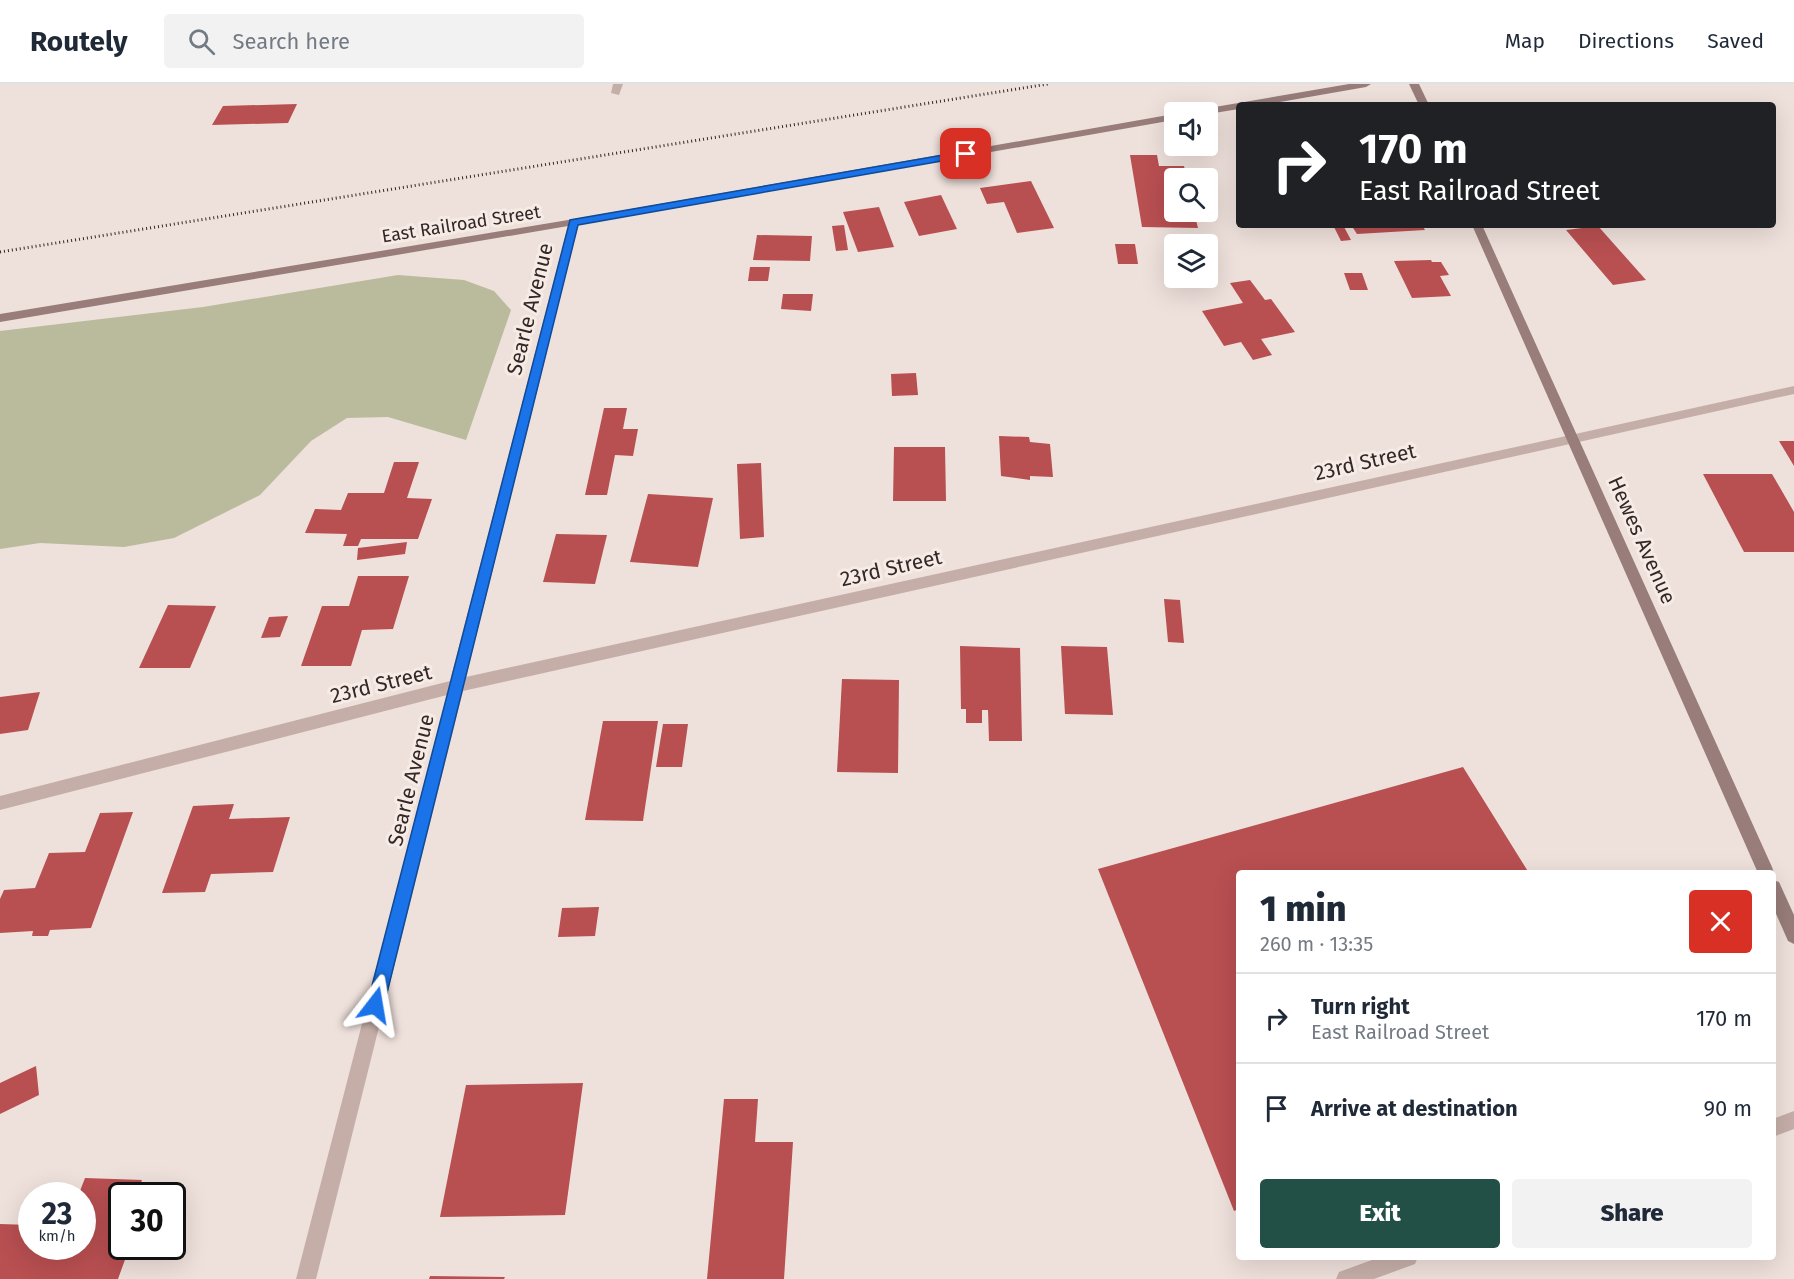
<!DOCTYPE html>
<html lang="en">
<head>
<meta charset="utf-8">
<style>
  :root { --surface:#fff; --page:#f2f2f3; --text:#1f2937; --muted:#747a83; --line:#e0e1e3; --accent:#224f46 }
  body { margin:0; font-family:"Fira Sans",sans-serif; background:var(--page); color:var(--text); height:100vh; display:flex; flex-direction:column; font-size:22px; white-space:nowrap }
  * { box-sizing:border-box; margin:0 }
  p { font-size:20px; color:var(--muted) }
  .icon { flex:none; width:33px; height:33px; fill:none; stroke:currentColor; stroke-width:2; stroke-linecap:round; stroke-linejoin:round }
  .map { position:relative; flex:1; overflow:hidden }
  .drawer { position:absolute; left:1236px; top:786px; width:540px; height:390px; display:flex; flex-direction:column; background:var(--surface); border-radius:6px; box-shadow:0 6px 24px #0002 }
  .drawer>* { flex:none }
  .top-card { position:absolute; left:1236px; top:18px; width:540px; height:126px; border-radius:6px; box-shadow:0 6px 24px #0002; background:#202124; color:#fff; overflow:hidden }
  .controls { position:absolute; left:1164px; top:18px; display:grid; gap:12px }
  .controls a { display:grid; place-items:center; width:54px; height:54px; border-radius:6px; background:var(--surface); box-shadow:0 6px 24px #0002; font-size:30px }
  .speed { position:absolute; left:18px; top:1098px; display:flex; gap:12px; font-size:30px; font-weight:700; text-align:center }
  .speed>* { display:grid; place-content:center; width:78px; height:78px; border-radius:50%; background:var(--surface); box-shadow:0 6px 24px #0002; line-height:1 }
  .speed small { font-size:15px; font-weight:400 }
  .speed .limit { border:3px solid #111; border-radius:9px; background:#fff; color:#111 }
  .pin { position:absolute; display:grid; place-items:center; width:51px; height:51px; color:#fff; margin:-26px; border-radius:12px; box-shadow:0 3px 9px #0006 }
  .me { position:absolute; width:66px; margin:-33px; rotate:14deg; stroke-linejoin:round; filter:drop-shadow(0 0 4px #0008) }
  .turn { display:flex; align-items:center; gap:21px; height:126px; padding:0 24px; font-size:27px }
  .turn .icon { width:78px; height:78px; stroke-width:2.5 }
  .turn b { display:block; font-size:42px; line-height:51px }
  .round { display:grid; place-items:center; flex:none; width:63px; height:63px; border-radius:6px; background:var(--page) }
  .summary { display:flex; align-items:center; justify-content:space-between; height:102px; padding:0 24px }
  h1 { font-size:36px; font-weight:800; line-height:45px }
  .primary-button { display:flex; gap:12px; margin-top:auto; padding:12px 24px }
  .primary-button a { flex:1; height:69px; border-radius:6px; background:var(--accent); color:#fff; font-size:24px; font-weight:800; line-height:69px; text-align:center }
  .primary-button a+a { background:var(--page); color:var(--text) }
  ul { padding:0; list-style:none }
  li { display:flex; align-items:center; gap:18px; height:90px; padding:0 24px; border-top:2px solid var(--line) }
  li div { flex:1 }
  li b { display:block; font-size:22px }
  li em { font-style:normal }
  header { display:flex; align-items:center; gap:36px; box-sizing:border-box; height:84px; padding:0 30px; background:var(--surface); border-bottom:2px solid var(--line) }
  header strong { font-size:28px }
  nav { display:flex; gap:33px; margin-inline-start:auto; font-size:21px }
  .search { width:420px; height:54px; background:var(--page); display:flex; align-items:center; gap:15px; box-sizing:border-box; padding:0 21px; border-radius:6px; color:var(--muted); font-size:22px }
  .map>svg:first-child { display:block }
</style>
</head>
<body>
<header>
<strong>Routely</strong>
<div class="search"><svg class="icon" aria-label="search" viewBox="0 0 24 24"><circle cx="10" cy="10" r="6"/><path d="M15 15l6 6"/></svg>Search here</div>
<nav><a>Map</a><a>Directions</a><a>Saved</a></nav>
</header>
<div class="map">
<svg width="1794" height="1195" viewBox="0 0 1794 1195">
  <rect width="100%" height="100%" fill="#eee0db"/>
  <path fill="#b9bb9c" d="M398,191L464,196L494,207L511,226L466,356L388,333L347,334L311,357L260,411L174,454L124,463L40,459L0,465V247L203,223Z"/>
  <g fill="#b84f51">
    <path d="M297,20L288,39L212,41L223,22Z"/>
    <path d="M1130,71H1157L1159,82H1184L1187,94H1174V128H1194L1198,144L1142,143Z"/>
    <path d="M1031,97L1054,144L1017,149L1004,118L987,120L980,104Z"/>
    <path d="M941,111L957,145L919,152L904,118Z"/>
    <path d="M879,123L894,163L858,168L843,128Z"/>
    <path d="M844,141L848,166L836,167L832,142Z"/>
    <path d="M1333,141H1343L1351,156L1341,157Z"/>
    <path d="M1351,141H1422L1425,146L1357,150Z"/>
    <path d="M1598,142L1646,196L1613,201L1566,146Z"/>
    <path d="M757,151L812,152L810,177L753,176Z"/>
    <path d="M1115,160H1135L1138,180H1118Z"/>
    <path d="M1431,176L1432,178H1441L1449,191L1440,192L1451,212L1412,214L1394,177Z"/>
    <path d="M750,183H770L768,197H748Z"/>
    <path d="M1344,189H1362L1368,206H1350Z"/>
    <path d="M1250,196L1265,216L1271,215L1295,248L1261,255L1272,271L1253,276L1241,258L1224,262L1202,227L1243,219L1230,199Z"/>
    <path d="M783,210H813L811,227L781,225Z"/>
    <path d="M916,289L918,311L892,312L891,290Z"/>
    <path d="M604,324H627L623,345H638L633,372L615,371L607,411H585Z"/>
    <path d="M999,352L1029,353L1030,358L1050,360L1053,393L1030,392V396L1001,392Z"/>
    <path d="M1779,357H1794V382Z"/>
    <path d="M894,363H945L946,417H893Z"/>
    <path d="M394,378H419L407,414L432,415L418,455H361L358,462H343L347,450L305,449L315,425L341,426L348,409H384Z"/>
    <path d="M761,379L764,453L740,455L737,380Z"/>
    <path d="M1703,390H1772L1794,428V468H1744Z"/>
    <path d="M648,410L713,414L698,483L630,478Z"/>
    <path d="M556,450L607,451L595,500L543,498Z"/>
    <path d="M407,458L405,470L357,476L358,464Z"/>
    <path d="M358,492H409L393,545L362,546L351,582H301L322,522H349Z"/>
    <path d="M1164,515L1180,516L1184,559L1168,558Z"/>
    <path d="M168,521L216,522L190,584H139Z"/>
    <path d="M288,532L280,553L261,554L269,533Z"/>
    <path d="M960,562L1020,564L1022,657H989L988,626H982V639H966V625H961Z"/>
    <path d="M1061,562L1107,563L1113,631L1065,630Z"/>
    <path d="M842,595L899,596L898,689L837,688Z"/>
    <path d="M40,608L28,646L0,650V613Z"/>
    <path d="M603,637H658L643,737L585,736Z"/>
    <path d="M663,640H688L682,683H656Z"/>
    <path d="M1463,683L1529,789H1239V1125L1234,1127L1098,785Z"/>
    <path d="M234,720L229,735L290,733L273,788L211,790L205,808L162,809L193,722Z"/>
    <path d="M133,728L91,844L50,846L48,852H32L33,847L0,849V815L4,806L35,804L49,769L85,768L100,729Z"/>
    <path d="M599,823L595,852L558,853L562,824Z"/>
    <path d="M36,982L39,1011L0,1030V999Z"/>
    <path d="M583,999L565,1131L440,1133L466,1001Z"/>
    <path d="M724,1015H758L755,1058H793L784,1195H707Z"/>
    <path d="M85,1094L142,1096L136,1112H122V1162H130L118,1195H0V1140L32,1141V1162H82V1112H78Z"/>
    <path d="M430,1192L505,1193L504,1195H429Z"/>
  </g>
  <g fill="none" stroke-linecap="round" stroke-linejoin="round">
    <g fill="#c5aea8" fill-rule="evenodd">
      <path d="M613,0H623L619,11L611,9Z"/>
      <path d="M574,135L579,138L466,593L1794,302V310L463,607L316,1195H296L447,611L0,726V712L450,597L569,138Z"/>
      <path d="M1794,1027V1045L1773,1053V1035Z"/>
      <path d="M1380,1173H1418L1415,1180L1374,1195H1336L1339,1188Z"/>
    </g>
    <g fill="#987d7a" fill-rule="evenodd">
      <path d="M1349,0H1371L1366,3L1263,21H1239V25L1208,30L1198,28L1203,25Z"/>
      <path d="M1409,0H1419L1429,21H1419Z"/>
      <path d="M1174,30V36L574,141L0,238V230L574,135Z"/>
      <path d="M1472,141H1482L1772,783L1774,789L1773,792V789H1758Z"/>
      <path d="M1773,796L1779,798L1794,831V860L1788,857L1773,823Z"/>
    </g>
    <path stroke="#332827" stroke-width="3" stroke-dasharray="1 3" stroke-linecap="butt" d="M0,168L1048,0"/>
  </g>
  <path fill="#1a73e8" stroke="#114b97" stroke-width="1.5" d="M966,67L971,70L970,72L578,141L384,921L381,927L375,930L370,927L367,921L570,136Z"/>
  <g text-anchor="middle" stroke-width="6" stroke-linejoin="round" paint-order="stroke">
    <g font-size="18" fill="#332827" stroke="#f7ebe6">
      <text transform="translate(461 140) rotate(-9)" y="6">East Railroad Street</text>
    </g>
    <g font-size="21" fill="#332827" stroke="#f7ebe6">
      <text transform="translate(530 225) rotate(-76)" y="7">Searle Avenue</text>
      <text transform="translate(1365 378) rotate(-13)" y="7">23rd Street</text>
      <text transform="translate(1642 456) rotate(66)" y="7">Hewes Avenue</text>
      <text transform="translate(891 484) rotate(-13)" y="7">23rd Street</text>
      <text transform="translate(381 600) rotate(-14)" y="7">23rd Street</text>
      <text transform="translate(411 696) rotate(-76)" y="7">Searle Avenue</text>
    </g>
  </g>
</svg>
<div class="controls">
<a><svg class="icon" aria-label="sound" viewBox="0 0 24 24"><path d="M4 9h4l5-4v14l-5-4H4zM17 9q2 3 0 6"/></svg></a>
<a><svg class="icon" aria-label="search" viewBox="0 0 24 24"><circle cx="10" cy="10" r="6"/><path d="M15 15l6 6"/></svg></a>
<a><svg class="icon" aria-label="layers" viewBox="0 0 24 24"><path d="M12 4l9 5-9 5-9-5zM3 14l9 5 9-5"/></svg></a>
</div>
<div class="speed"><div>23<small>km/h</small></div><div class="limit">30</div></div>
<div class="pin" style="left:966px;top:70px;background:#d93025"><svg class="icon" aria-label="arrive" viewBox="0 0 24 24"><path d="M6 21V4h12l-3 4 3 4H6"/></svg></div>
<svg class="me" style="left:375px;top:921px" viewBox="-20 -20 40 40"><path d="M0-17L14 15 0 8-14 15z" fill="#1a73e8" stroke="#fff" stroke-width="4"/></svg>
<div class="top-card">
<div class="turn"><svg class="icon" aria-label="right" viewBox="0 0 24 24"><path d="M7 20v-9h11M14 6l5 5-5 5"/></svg><div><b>170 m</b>East Railroad Street</div></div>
</div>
<section class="drawer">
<div class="summary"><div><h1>1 min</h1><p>260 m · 13:35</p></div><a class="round" style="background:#d93025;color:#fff"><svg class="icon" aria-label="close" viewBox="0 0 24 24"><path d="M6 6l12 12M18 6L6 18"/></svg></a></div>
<ul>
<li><svg class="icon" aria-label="right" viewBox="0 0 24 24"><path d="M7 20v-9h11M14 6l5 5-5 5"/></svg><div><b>Turn right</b><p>East Railroad Street</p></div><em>170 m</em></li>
<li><svg class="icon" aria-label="arrive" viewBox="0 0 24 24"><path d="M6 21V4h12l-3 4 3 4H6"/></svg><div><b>Arrive at destination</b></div><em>90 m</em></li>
</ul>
<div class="primary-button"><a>Exit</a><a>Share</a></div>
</section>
</div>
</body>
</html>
